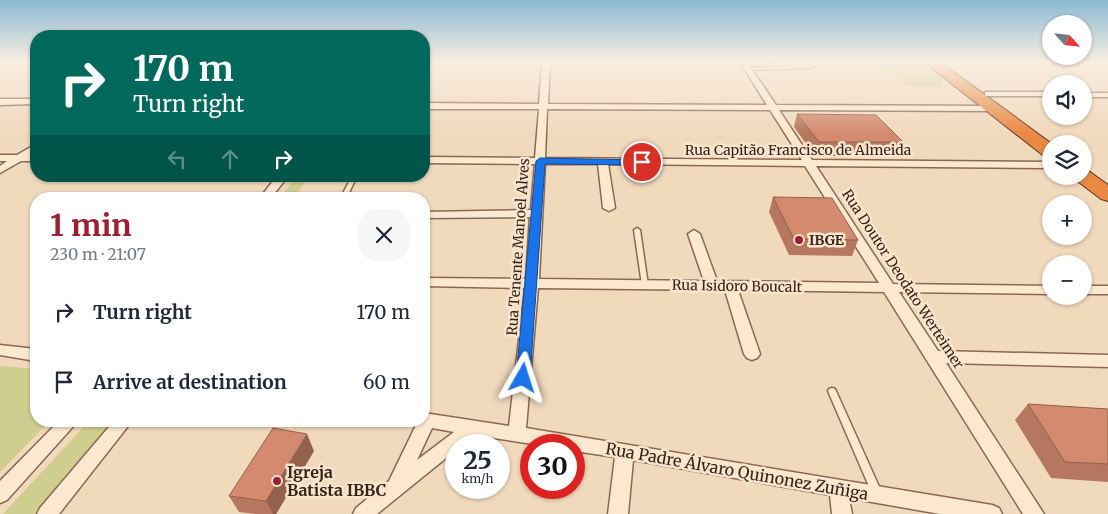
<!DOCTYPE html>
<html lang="en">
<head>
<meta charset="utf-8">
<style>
  :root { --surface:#fff; --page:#f6f6f7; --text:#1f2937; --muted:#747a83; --accent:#9d1f32 }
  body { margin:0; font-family:Merriweather,serif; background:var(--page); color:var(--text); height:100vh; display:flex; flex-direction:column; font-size:19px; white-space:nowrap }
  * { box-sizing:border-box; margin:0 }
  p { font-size:16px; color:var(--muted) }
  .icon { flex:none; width:28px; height:28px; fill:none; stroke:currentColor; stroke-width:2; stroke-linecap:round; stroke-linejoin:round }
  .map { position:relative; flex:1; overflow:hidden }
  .sheet { position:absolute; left:30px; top:192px; width:400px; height:235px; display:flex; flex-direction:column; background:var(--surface); border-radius:20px; box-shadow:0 1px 4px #0004 }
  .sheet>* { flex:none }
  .hud { position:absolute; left:30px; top:30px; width:400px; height:152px; border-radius:20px; box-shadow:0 1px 4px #0004; background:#00695c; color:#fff; overflow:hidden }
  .needle { width:32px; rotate:117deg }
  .buttons { position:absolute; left:1042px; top:15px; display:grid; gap:10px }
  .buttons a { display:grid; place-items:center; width:50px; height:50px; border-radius:50%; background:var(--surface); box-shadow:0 1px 4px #0004; font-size:25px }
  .speed { position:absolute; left:445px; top:434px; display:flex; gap:10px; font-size:25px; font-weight:700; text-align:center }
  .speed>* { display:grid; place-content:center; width:65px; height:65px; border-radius:50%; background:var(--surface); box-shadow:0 1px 4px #0004; line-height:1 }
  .speed small { font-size:12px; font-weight:400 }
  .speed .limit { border:8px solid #d22; background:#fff; color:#111 }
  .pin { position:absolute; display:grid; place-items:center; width:42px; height:42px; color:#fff; margin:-21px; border:2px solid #fff; border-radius:50%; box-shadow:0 1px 5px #0007 }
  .me { position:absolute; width:55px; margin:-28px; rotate:6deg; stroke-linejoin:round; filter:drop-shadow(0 0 4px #0008) }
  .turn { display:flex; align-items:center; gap:18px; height:105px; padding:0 20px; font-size:22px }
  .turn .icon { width:65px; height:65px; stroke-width:2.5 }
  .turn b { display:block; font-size:35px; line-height:42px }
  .lanes { display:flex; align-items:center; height:48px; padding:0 20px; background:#0003; justify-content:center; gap:25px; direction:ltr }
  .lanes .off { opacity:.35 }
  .round { display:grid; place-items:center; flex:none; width:52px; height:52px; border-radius:20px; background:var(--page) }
  .headline { display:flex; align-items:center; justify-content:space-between; height:85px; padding:0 20px }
  h1 { font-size:30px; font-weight:700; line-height:38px; color:var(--accent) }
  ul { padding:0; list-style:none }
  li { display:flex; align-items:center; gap:15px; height:70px; padding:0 20px }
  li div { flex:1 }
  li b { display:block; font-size:19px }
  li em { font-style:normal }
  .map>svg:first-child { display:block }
</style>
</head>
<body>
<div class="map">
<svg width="1108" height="514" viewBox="0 0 1108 514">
  <rect width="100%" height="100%" fill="#f1d9bc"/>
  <g fill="#d0ce8f">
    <path d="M882,62H926L942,79L941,87L908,86L895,75H884L872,64L883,63Z"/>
    <path d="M297,176H309L293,199H279Z"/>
    <path d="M0,366L36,369V421H50L0,472Z"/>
    <path d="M89,421H116L35,514H3Z"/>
  </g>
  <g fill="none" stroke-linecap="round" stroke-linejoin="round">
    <defs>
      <g id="lane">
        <path d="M744,63L803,64L813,67L811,68L749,70L747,69L748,68L803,66L745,65H744Z"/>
        <path d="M352,176H357L346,199H340Z"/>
        <path d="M637,228L640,230L648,285L645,287L642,285L634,230Z"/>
        <path d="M832,388L835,389L836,391L881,491L879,494L876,495L873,494L871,491L828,391L829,389Z"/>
      </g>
      <g id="street">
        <path d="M542,62H550L548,104L767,105L740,62H747L776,105L996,106L997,108L993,111L779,110L812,160L1051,162V168L816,166L893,284L1051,286V294L899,292L938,351L1108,355V367L946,363L1044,514H1023L884,292L738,290L760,354L757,358L752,360L747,358L744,354L725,290L538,288L526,428L992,505L999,508L1002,514H940L849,498L852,514H832L830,495L633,460L628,514H608L615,457L574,451V445H539L475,435L463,445H456V450L377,514H353L356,508L389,481L417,423L416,421H424V413L509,426L525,288L424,286V278L526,279L530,217L424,218V212L531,210L535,164L424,163V157L535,158L539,109H424V103L539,104ZM547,109L770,110L802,160L545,158ZM545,164H598L603,208L609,211L615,208L608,164L805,166L879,283L717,281L700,234L694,230L688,234L704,281L539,279ZM432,428L454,432L417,460Z"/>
        <rect x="985" y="92" width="66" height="4"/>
        <rect x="1084" y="93" width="24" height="4"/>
        <path d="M0,99H36V104L0,105Z"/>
        <path d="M36,144V151L30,155H36V161H21L0,173V166L7,161H0V155H17Z"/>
        <path d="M277,176H288L270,199H259Z"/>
        <rect x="1084" y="286" width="24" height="8"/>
        <path d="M0,345L36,349V361L0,355Z"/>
        <path d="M59,421H78L7,500L0,503V481Z"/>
        <path d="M114,421H132L59,514H37L40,508Z"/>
      </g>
      <g id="highway">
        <path d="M924,62H940L1052,144L1051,157L1044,156Z"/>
        <path d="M1084,170L1090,172L1108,185V201L1101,199L1076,180L1073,176H1084Z"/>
      </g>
    </defs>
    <use href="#lane" stroke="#8a6954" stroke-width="3"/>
    <use href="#street" stroke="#8a6954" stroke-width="3"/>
    <use href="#highway" stroke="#573829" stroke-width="2"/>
    <use href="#lane" fill="#fbe8cf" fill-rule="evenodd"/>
    <use href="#street" fill="#fbe8cf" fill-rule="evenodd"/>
    <use href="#highway" fill="#e98944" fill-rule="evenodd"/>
  </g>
  <g fill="#b5775f">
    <path d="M797,114L903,142L897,156H815L794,127Z"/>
    <path d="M773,197L858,240L852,256L789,255L769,212Z"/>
    <path d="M1028,404L1108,409V482L1051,478L1015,420Z"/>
    <path d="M314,451L276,514H256L239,512L229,496Z"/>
  </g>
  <path fill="#94614d" d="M307,434L314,451L276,514H273L266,501Z"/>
  <g fill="#d38a6e" stroke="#94614d">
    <path d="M797,114L876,115L903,142H819Z"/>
    <path d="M773,197L832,198L858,240L794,239Z"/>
    <path d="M1028,404L1108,409V464L1065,462Z"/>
    <path d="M273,428L307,434L266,501L229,496Z"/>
  </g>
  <linearGradient id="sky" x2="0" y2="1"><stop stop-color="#8bbad3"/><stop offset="0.46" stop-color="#f9eee1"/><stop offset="1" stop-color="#f9eee1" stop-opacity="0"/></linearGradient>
  <rect width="1108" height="134" fill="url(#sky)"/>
  <path fill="#1a73e8" stroke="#114b97" d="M540,158L642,160L646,162L642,165L545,164L530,378L528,382L523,384L518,382L516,378L536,161Z"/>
  <g fill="#9d1f32" stroke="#f8e5cc" stroke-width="2">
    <circle cx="799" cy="240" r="5"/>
    <circle cx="277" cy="481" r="5"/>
  </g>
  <g text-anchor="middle" stroke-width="5" stroke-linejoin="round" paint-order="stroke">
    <g font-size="14" fill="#37241a" stroke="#f8e5cc">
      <text x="798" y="155">Rua Capitão Francisco de Almeida</text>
      <text transform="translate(518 247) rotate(-86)" y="5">Rua Tenente Manoel Alves</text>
      <text transform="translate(903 279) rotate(57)" y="5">Rua Doutor Deodato Werteimer</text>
      <text transform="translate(737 286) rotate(1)" y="5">Rua Isidoro Boucalt</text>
    </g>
    <g font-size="14" font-weight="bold" fill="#37241a" stroke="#f8e5cc" text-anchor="start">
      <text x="809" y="245">IBGE</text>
    </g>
    <g font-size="16" fill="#37241a" stroke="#f8e5cc">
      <text transform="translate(737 471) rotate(10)" y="6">Rua Padre Álvaro Quinonez Zuñiga</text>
    </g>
    <g font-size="16" font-weight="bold" fill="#37241a" stroke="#f8e5cc" text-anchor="start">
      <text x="287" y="478">Igreja<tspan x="287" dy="18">Batista IBBC</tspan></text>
    </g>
  </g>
</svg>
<div class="buttons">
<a><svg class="needle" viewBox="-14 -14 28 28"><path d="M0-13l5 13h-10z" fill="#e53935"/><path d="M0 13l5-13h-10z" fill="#747a83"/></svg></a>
<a><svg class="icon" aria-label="sound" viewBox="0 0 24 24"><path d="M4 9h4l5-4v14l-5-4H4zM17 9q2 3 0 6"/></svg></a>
<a><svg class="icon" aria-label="layers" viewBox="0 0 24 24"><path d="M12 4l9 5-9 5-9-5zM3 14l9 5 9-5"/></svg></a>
<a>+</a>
<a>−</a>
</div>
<div class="speed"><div>25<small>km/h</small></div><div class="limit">30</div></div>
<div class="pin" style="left:642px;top:162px;background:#d93025"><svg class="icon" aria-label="arrive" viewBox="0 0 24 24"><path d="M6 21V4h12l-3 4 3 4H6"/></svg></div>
<svg class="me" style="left:523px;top:378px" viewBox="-20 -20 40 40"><path d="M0-17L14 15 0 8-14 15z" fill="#1a73e8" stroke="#fff" stroke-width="4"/></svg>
<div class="hud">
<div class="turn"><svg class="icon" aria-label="right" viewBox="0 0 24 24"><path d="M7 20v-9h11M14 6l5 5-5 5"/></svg><div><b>170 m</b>Turn right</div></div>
<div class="lanes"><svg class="icon off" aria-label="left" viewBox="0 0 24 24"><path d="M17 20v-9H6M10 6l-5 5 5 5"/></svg><svg class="icon off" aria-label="ahead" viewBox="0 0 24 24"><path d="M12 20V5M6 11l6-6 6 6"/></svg><svg class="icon" aria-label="right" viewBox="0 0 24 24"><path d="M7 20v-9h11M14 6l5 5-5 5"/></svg></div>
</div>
<section class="sheet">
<div class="headline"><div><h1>1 min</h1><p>230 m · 21:07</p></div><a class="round"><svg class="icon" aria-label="close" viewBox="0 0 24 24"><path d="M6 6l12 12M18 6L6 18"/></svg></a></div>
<ul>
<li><svg class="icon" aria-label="right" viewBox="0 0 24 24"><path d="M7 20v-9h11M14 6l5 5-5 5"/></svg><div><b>Turn right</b></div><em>170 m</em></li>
<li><svg class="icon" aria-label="arrive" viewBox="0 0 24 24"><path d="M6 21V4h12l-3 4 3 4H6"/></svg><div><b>Arrive at destination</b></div><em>60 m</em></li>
</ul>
</section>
</div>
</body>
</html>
